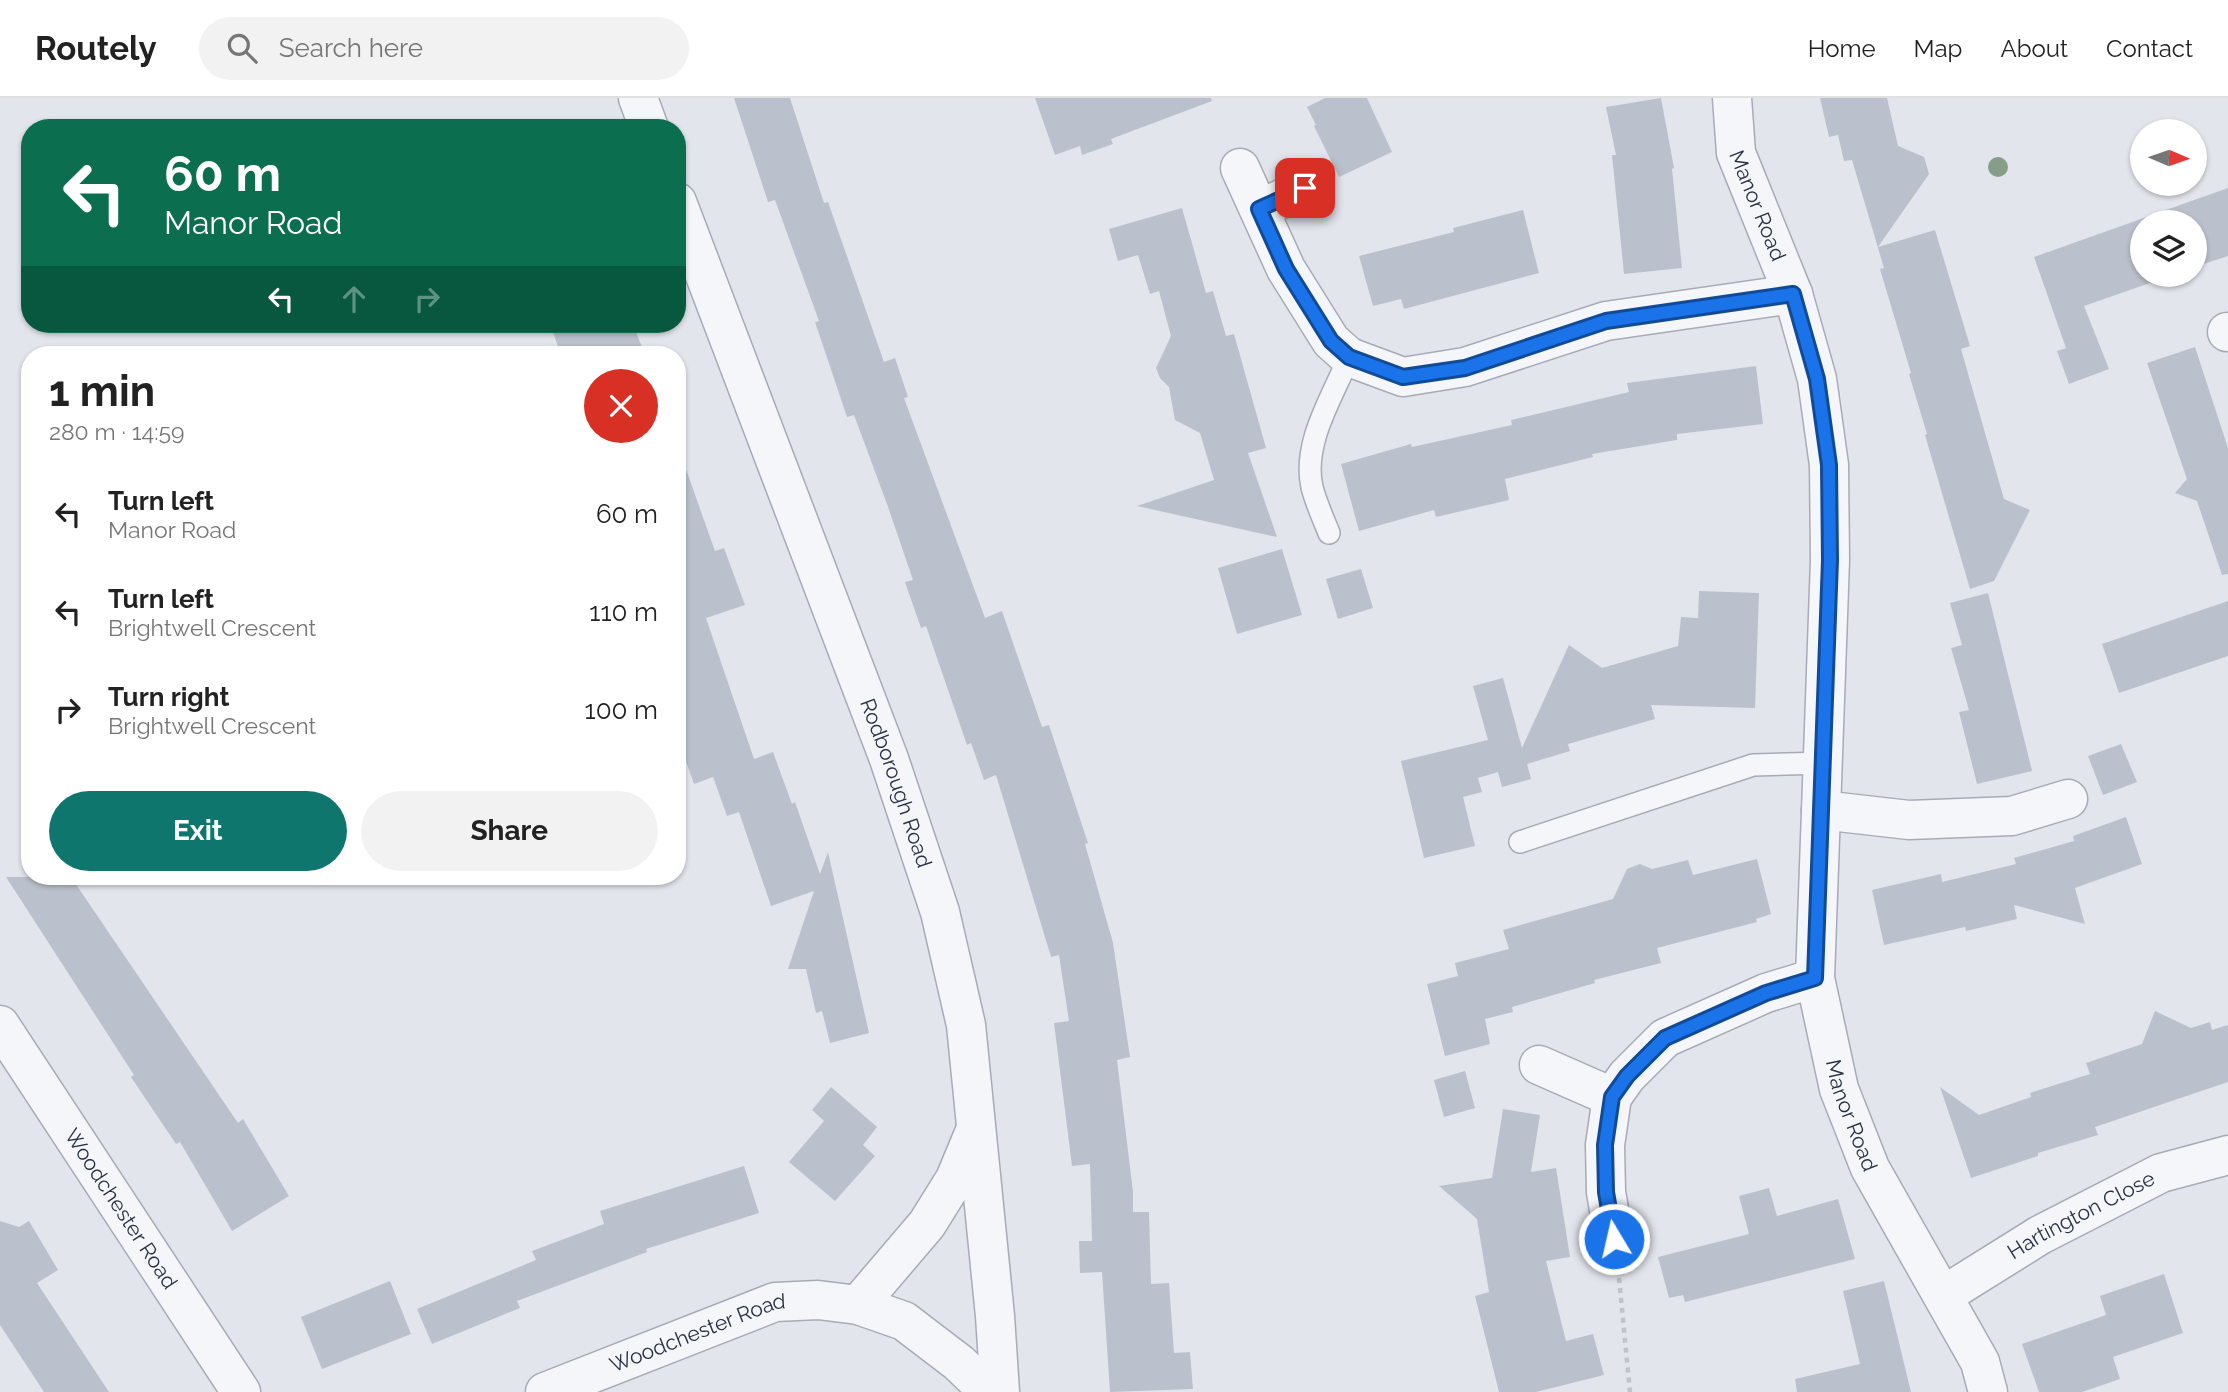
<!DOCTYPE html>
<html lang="en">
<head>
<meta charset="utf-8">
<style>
  :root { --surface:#fff; --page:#f2f2f2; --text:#222; --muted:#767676; --line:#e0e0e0; --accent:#0f766e }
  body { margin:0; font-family:Raleway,sans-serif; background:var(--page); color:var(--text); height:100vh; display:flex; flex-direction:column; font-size:26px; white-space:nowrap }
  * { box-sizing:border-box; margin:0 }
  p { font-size:23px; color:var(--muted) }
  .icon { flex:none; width:38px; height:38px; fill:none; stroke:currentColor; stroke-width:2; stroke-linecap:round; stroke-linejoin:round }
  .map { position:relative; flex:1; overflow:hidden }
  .details { position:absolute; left:21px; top:248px; width:665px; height:539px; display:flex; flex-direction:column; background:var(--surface); border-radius:28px; box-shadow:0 2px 5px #0004 }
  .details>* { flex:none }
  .hud { position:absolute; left:21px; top:21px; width:665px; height:214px; border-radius:28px; box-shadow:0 2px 5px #0004; background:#0b6e4f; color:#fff; overflow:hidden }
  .needle { width:46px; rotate:92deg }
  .buttons { position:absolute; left:2130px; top:21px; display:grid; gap:14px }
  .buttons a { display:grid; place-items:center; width:77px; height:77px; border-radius:50%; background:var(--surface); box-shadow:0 2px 5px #0004; font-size:35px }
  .pin { position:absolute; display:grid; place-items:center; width:60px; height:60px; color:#fff; margin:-30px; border-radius:14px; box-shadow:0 4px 10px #0006 }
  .me { position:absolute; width:77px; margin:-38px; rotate:351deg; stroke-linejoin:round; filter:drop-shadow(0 0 5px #0008) }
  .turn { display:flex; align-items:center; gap:24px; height:147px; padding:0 28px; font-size:32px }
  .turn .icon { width:91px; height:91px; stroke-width:2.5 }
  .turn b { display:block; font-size:49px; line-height:60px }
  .lanes { display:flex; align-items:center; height:66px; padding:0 28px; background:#0003; justify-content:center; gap:35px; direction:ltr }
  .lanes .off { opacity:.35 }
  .round { display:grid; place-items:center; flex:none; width:74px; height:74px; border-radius:37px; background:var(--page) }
  .head { display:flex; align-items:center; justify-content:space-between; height:119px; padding:0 28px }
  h1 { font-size:42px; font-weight:700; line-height:52px }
  .cta { display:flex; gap:14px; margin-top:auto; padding:14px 28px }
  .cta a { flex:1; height:80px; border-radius:42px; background:var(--accent); color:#fff; font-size:28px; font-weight:700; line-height:80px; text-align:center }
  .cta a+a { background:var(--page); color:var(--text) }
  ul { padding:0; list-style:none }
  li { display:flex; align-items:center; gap:21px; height:98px; padding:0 28px }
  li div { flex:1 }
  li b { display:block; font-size:26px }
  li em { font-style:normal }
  header { display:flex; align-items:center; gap:42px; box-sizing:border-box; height:98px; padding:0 35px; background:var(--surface); border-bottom:2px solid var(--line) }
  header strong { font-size:33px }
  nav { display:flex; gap:38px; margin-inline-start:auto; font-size:24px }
  .search { width:490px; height:63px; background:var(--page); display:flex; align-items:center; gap:18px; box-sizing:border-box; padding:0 24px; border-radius:38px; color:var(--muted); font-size:26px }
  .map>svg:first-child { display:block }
</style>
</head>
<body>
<header>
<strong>Routely</strong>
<div class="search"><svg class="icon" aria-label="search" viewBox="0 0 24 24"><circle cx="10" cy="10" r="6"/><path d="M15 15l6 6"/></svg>Search here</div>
<nav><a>Home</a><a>Map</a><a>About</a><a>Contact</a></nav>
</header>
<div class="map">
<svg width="2228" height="1294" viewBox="0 0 2228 1294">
  <rect width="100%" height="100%" fill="#e2e5ec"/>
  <g fill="#bbc1cc">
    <path d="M734,0H790L824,105L828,104L884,264L895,260L908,299L904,300L985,520L1002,513L1042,629L1049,627L1088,745L1085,746L1113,845L1130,959L1117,962L1133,1094V1114H1149L1151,1186L1169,1185L1174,1255L1190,1254L1193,1291L1110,1294L1102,1174L1080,1175L1079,1143H1092L1090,1066L1072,1068L1054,925L1069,923L1059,857L1051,859L996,677L984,682L971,645L967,647L926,528L921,530L905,484L913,482L887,406L854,317L847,319L815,224L819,223L775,102L768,104Z"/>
    <path d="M1035,0H1211L1212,3L1111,41L1113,46L1082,57L1080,48L1055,57Z"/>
    <path d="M1325,0H1367L1392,54L1339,79L1314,28L1316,27L1307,9Z"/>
    <path d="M1661,0L1674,70L1672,71L1682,170L1624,176L1612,57H1616L1606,9Z"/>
    <path d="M1820,0H1887L1898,48L1924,59L1929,76L1878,149L1935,132L1970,248L1961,251L2004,401L2030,412L1994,483L1970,491L1925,337L1927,336L1909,276L1911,275L1880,171L1884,170L1852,62L1844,63L1838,37L1829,39Z"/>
    <path d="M2228,90V158L2194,169V124H2142V177H2173L2084,208L2109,271L2069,286L2057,253L2066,250L2034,159Z"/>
    <path d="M1182,110L1206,195L1213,193L1226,238L1234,236L1266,350L1248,355L1277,439L1137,408L1214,382L1200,335L1175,322L1169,289L1160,280L1156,270L1171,238L1159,193L1150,196L1138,157L1118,163L1109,131Z"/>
    <path d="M1523,112L1539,175L1404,211L1401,201L1373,208L1359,158L1454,134L1453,130Z"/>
    <path d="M550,226H633L645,257H561Z"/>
    <path d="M2195,249L2228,350V476L2222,477L2197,403L2175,395L2187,381L2147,265Z"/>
    <path d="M1756,268L1763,326L1677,336V342L1592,356L1593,359L1505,381L1509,402L1436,419L1434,412L1359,433L1341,366L1411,346L1412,349L1512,327L1511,322L1629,294L1627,285Z"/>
    <path d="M677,360H682L715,453L724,450L745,507L706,520L754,661L773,654L792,706L795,704L820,776L828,754L869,935L830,945L822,913L816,915L806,871H788L814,793L771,808L739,714L727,718L713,679L694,686L677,638Z"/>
    <path d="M1282,451L1302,517L1237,536L1218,470Z"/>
    <path d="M1361,471L1373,510L1338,521L1326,481Z"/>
    <path d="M1699,493L1759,495L1755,610L1651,607L1655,621L1568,646L1570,653L1527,666L1531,681L1502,689L1498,674L1478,680L1482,694L1463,699L1475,748L1424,760L1401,663L1488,642L1473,588L1503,580L1522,650L1569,547L1602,570L1678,548L1681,519L1698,520Z"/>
    <path d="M1988,495L2032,673L1977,686L1959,614L1969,612L1951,550L1962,547L1950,505Z"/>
    <path d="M2228,503V558L2119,595L2102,546Z"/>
    <path d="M2121,646L2137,684L2103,697L2088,658Z"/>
    <path d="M2126,719L2142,766L2075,790L2085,826L2014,807L2017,821L1966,833L1965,829L1884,847L1872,792L1941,776L1942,784L2016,766L2014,760L2074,743L2073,738Z"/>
    <path d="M1757,761L1771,816L1756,821L1757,824L1657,850L1661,865L1594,882L1595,885L1512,909L1513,914L1485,921L1490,946L1445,958L1427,886L1458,878L1455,865L1509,851L1503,832L1613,801L1627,771L1640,766L1652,771L1688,762L1693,777Z"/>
    <path d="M6,779H71L238,1025L243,1021L289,1098L232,1133L180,1044L176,1046L131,979L134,977Z"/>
    <path d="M2155,913L2191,930L2210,924L2212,932L2228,927V984L2095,1029L2098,1037L2038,1055V1058L1971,1080L1940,989L1979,1017L2031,999L2030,995L2090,976L2086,965L2142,946Z"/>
    <path d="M1465,973L1475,1010L1444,1019L1434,982Z"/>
    <path d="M831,989L877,1029L863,1047L875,1058L835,1103L789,1064L824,1023L812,1012Z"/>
    <path d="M1503,1011L1540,1017L1531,1074L1556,1070L1570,1159L1546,1163L1566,1243L1593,1236L1604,1277L1536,1294H1499L1475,1198L1489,1194L1477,1121L1439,1088L1492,1080Z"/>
    <path d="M744,1068L759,1115L646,1151L647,1154L517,1203L520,1210L432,1246L417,1211L536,1162L532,1153L604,1126L600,1113Z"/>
    <path d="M1769,1090L1777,1118L1838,1101L1855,1161L1685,1204L1683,1197L1669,1200L1658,1159L1749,1136L1739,1098Z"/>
    <path d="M0,1123L19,1129L29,1123L58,1172L37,1185L109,1294H44L0,1227Z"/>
    <path d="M2164,1176L2183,1235L2113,1259L2120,1281L2082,1294H2039L2022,1246L2106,1217L2100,1198Z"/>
    <path d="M390,1183L411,1236L322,1271L301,1219Z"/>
    <path d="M1884,1183L1911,1294H1797L1795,1281L1860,1266L1843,1193Z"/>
  </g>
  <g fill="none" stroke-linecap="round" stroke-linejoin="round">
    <defs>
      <g id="lane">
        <path d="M1329,435C1323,420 1316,405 1312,389C1302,345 1333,298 1349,259"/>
        <path d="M1520,744L1753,667L1823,665"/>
      </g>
      <g id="street">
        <path d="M638,0L649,30"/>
        <path id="s1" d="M1732,0L1736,55L1793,196L1817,281L1829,367L1830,462L1815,880L1839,991L1870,1070L1980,1264L1988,1294"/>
        <path d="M1240,70L1286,171L1331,243L1349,259L1403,279L1465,269L1606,223L1793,196"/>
        <path id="s2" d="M677,104L889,661L940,814L966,927L995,1218L1000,1294"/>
        <path d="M1260,111L1305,90"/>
        <path d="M2227,234H2228"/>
        <path d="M1821,712L1909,722L2012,718L2068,701"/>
        <path id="s3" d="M0,927L241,1294"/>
        <path d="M1539,967L1612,999"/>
        <path d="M1614,1141L1606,1094L1605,1047L1612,999L1627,978L1665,940L1766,895L1815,880"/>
        <path id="s4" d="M1944,1197L2040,1137L2161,1075L2228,1057"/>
        <path d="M858,1207L927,1126L955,1081L975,1033"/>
        <path id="s5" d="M545,1294L775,1204L818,1202L858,1207L904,1223L959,1265L989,1294"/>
      </g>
    </defs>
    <use href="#lane" stroke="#a6abb7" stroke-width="24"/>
    <use href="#street" stroke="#a6abb7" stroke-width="41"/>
    <path stroke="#c0c3ca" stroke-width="4.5" stroke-dasharray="5 5" stroke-linecap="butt" d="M1619,1180L1630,1294"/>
    <use href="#lane" stroke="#f5f6f9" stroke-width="21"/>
    <use href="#street" stroke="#f5f6f9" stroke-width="38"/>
  </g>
  <circle fill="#869e87" cx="1998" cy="69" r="10"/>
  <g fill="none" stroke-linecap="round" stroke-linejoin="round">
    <defs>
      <path id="route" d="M1305,90L1259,111L1286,171L1331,243L1349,259L1403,279L1465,270L1606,223L1793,196L1817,281L1829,367L1830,462L1815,880L1766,895L1665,940L1627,978L1612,999L1605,1047L1606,1094L1614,1141"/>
    </defs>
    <use href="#route" stroke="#114b97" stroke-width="18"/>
    <use href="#route" stroke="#1a73e8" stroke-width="12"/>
  </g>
  <g text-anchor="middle" stroke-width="6" stroke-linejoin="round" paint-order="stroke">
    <g font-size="21" fill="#283145" stroke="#f2f4f9">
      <text dy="7" stroke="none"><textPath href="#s1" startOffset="112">Manor Road</textPath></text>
      <text dy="7" stroke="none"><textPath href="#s2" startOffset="621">Rodborough Road</textPath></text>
      <text dy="7" stroke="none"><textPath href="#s1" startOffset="1038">Manor Road</textPath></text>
      <text dy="7" stroke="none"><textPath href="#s3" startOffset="220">Woodchester Road</textPath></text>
      <text dy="7" stroke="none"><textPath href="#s4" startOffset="159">Hartington Close</textPath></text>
      <text dy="7" stroke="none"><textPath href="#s5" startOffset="164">Woodchester Road</textPath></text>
    </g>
  </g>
</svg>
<div class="buttons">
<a><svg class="needle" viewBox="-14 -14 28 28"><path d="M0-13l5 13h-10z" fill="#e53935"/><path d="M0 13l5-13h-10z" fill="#767676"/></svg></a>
<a><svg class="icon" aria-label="layers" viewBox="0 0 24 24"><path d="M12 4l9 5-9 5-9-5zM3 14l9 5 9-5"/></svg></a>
</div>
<div class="pin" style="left:1305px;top:90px;background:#d93025"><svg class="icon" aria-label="arrive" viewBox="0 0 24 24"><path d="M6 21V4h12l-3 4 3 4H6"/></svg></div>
<svg class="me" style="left:1614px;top:1141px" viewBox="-20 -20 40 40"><circle r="17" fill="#1a73e8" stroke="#fff" stroke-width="3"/><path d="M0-11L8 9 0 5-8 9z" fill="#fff"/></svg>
<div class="hud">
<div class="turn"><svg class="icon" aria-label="left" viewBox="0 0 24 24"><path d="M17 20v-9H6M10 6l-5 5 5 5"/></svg><div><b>60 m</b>Manor Road</div></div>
<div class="lanes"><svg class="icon" aria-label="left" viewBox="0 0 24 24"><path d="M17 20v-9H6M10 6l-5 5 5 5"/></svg><svg class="icon off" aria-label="ahead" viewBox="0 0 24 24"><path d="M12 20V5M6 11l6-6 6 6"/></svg><svg class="icon off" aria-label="right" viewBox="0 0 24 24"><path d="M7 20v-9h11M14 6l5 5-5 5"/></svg></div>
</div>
<section class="details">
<div class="head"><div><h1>1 min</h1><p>280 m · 14:59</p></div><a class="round" style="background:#d93025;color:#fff"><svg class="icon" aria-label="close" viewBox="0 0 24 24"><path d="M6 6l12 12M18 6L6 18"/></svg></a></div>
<ul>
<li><svg class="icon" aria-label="left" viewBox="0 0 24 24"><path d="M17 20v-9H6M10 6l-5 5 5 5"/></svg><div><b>Turn left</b><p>Manor Road</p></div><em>60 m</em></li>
<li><svg class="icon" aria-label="left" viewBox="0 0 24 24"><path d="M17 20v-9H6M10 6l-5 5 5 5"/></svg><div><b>Turn left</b><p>Brightwell Crescent</p></div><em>110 m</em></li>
<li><svg class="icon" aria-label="right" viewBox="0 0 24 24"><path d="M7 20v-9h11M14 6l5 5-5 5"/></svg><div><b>Turn right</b><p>Brightwell Crescent</p></div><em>100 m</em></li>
</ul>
<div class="cta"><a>Exit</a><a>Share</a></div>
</section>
</div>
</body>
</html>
